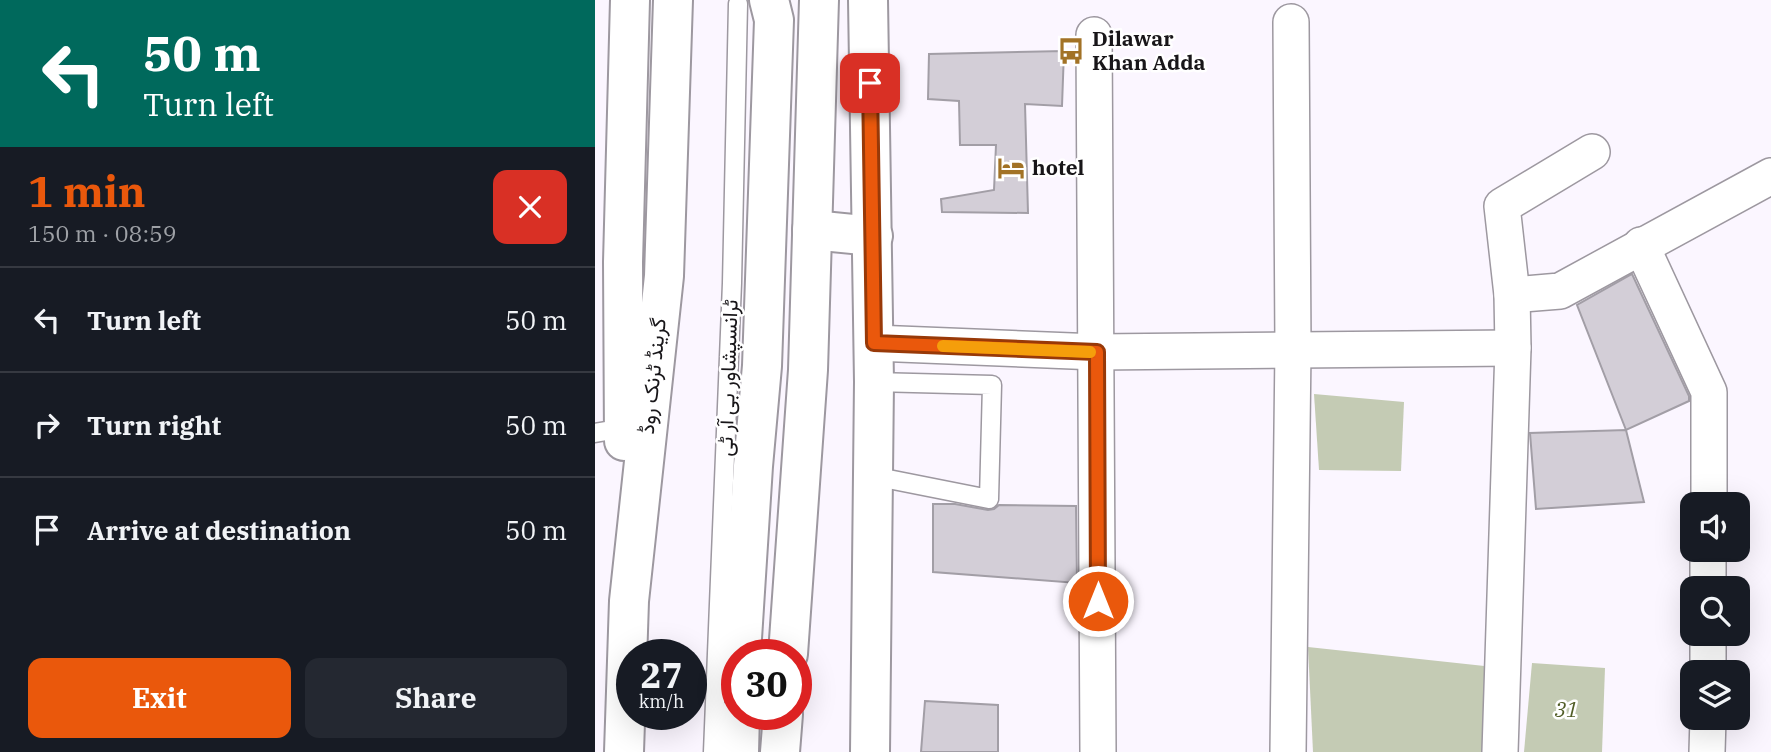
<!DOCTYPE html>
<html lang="en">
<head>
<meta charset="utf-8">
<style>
  :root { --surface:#171b24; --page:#242831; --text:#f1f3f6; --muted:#9ea1a6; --line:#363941; --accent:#ea580c }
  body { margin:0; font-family:"IBM Plex Serif",Vazirmatn,serif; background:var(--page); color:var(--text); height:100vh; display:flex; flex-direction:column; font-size:26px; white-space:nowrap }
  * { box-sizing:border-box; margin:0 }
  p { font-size:23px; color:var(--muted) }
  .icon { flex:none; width:38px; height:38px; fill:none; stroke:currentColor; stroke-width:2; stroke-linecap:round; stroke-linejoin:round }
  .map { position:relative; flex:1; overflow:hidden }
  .details { display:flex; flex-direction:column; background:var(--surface); width:595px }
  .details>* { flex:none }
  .hud { background:#00695c; color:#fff; overflow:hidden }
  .buttons { position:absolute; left:1085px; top:492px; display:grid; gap:14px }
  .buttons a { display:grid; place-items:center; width:70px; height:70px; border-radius:14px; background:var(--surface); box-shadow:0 7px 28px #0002; font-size:35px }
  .speed { position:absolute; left:21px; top:639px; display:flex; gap:14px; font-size:35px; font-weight:700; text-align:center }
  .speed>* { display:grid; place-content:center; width:91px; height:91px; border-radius:50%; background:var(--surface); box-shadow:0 7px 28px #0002; line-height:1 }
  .speed small { font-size:18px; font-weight:400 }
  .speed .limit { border:10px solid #d22; background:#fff; color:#111 }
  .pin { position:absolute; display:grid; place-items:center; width:60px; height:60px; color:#fff; margin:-30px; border-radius:14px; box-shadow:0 4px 10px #0006 }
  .me { position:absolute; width:77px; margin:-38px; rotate:0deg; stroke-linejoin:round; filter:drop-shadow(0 0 5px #0008) }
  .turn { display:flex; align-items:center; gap:24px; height:147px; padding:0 28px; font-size:32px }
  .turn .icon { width:91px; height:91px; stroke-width:2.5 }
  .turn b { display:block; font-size:49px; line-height:60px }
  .round { display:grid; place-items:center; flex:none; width:74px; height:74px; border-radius:14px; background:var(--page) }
  .summary { display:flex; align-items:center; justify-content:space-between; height:119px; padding:0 28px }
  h1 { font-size:42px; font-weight:700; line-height:52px; color:var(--accent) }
  .action { display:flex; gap:14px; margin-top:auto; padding:14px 28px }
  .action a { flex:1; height:80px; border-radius:14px; background:var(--accent); color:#fff; font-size:28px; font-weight:700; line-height:80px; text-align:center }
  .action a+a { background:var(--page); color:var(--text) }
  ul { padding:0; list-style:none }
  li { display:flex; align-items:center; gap:21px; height:105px; padding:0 28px; border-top:2px solid var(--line) }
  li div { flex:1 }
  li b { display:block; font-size:26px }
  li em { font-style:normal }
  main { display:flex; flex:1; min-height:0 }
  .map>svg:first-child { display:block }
</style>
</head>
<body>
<main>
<section class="details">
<div class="hud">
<div class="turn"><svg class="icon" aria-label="left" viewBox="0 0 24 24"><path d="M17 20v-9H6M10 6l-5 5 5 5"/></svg><div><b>50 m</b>Turn left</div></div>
</div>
<div class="summary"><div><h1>1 min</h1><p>150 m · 08:59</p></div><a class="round" style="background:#d93025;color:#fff"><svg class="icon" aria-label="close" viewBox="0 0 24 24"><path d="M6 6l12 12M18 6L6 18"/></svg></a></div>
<ul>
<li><svg class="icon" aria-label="left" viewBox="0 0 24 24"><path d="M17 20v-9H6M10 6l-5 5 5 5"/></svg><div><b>Turn left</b></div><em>50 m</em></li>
<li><svg class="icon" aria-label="right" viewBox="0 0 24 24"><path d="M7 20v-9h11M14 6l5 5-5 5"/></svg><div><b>Turn right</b></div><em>50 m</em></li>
<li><svg class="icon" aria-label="arrive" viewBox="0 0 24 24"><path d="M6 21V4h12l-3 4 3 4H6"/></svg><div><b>Arrive at destination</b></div><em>50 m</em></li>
</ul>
<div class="action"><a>Exit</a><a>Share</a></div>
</section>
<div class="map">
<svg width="1176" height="752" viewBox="0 0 1176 752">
  <rect width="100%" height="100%" fill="#fbf6ff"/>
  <g fill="#c4cbb4">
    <path d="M719,394L809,402L806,471L724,470Z"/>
    <path d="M713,647L908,668L905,752H718Z"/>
    <path d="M937,663L1010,668L1007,752H929Z"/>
  </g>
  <g fill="#d3ced7" stroke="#a29ea6" stroke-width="2">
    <path d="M469,51L467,106L430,104L433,213L347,212L346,199L399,190L401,145H365L364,101L333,99L334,54Z"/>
    <path d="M1037,274L1094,396V401L1031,430L982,305Z"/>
    <path d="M1031,430L1049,502L941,509L935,433Z"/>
    <path d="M338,504H360L393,510L399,509L404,505L481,506L482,583L338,572Z"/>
    <path d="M330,701L403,705V752H326Z"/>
  </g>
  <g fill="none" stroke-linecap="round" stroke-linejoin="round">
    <defs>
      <g id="service">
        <path d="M0,433L29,428"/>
        <path d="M278,476L394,499L397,385L279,382"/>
        <path d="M118,752L137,283L143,4"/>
      </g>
      <g id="minor">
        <path d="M499,35L503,752"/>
        <path d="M1046,245L1114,392V504"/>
        <path d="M917,295L965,291L1176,176"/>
        <path d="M279,343L502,352L918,348"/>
        <path d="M1113,588V550"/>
        <path d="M1113,672V634"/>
        <path d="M693,752L698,349L696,22"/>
        <path d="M905,752L918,348L917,295L907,206L997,152"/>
        <path d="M1112,752L1113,718"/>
      </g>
      <g id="tertiary">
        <path d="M273,0L279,382L275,752"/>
        <path d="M217,230L278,236"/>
      </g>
      <g id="trunk">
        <path d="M29,441L28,262L35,0"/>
        <path d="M146,654L158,466L167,366L178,49L179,20L174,0"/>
        <path d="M193,654L213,370L224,0"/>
        <path d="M29,752L34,601L69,276L78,0"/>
        <path d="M144,752L145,714"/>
        <path d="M185,752L188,714"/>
      </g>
    </defs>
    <use href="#service" stroke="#9d98a0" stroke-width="21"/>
    <use href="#minor" stroke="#9d98a0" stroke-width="38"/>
    <use href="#tertiary" stroke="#9d98a0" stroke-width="42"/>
    <use href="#trunk" stroke="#9d98a0" stroke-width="42"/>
    <use href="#service" stroke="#fff" stroke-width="18"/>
    <use href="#minor" stroke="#fff" stroke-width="35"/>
    <use href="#tertiary" stroke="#fff" stroke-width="38"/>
    <use href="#trunk" stroke="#fff" stroke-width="38"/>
  </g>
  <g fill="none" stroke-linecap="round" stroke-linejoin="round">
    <defs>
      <path id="route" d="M275,83L279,343L502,352L503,601"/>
    </defs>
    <use href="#route" stroke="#983908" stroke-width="18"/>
    <use href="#route" stroke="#ea580c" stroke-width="12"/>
    <path stroke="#f59e0b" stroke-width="12" d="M348,346L495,352"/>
  </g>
  <defs>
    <symbol id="bus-bare" viewBox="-9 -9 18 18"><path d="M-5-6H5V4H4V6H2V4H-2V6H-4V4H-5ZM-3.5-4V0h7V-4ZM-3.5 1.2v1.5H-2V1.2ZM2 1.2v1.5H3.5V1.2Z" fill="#a27226" stroke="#fff" stroke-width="2.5" paint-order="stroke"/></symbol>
    <symbol id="hotel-bare" viewBox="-9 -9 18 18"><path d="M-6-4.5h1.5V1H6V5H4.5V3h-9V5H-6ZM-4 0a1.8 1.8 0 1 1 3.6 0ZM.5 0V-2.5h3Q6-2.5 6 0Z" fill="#a27226" stroke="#fff" stroke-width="2.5" paint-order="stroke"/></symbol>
  </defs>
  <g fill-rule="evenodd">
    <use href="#bus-bare" x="457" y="32" width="38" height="38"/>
    <use href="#hotel-bare" x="397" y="149" width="38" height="38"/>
  </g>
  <g text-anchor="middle" stroke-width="5" stroke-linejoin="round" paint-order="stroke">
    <g font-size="21" font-weight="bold" fill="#181619" stroke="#fff" text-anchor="start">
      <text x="497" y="46">Dilawar<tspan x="497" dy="24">Khan Adda</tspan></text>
      <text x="437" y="175">hotel</text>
    </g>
    <g font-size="21" fill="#181619" stroke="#fff">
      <text transform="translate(58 376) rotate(-84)" y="7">گرینڈ ٹرنک روڈ</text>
      <text transform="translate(133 378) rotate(-88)" y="7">ٹرانسپشاور بی آر ٹی</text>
    </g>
    <g font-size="21" font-style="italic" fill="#515d27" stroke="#fff">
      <text x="971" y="717">31</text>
    </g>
  </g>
</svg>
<div class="buttons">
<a><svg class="icon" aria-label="sound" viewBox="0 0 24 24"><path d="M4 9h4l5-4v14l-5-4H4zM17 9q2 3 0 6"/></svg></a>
<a><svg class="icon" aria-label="search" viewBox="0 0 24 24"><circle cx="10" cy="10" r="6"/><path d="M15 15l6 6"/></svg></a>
<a><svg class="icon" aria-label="layers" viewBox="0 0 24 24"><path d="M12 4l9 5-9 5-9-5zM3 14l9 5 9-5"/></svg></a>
</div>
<div class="speed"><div>27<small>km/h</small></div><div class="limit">30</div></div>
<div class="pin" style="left:275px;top:83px;background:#d93025"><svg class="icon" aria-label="arrive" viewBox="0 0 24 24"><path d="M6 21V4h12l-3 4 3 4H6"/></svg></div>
<svg class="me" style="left:503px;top:601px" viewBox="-20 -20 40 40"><circle r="17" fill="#ea580c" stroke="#fff" stroke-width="3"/><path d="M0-11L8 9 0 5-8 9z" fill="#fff"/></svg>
</div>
</main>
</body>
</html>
